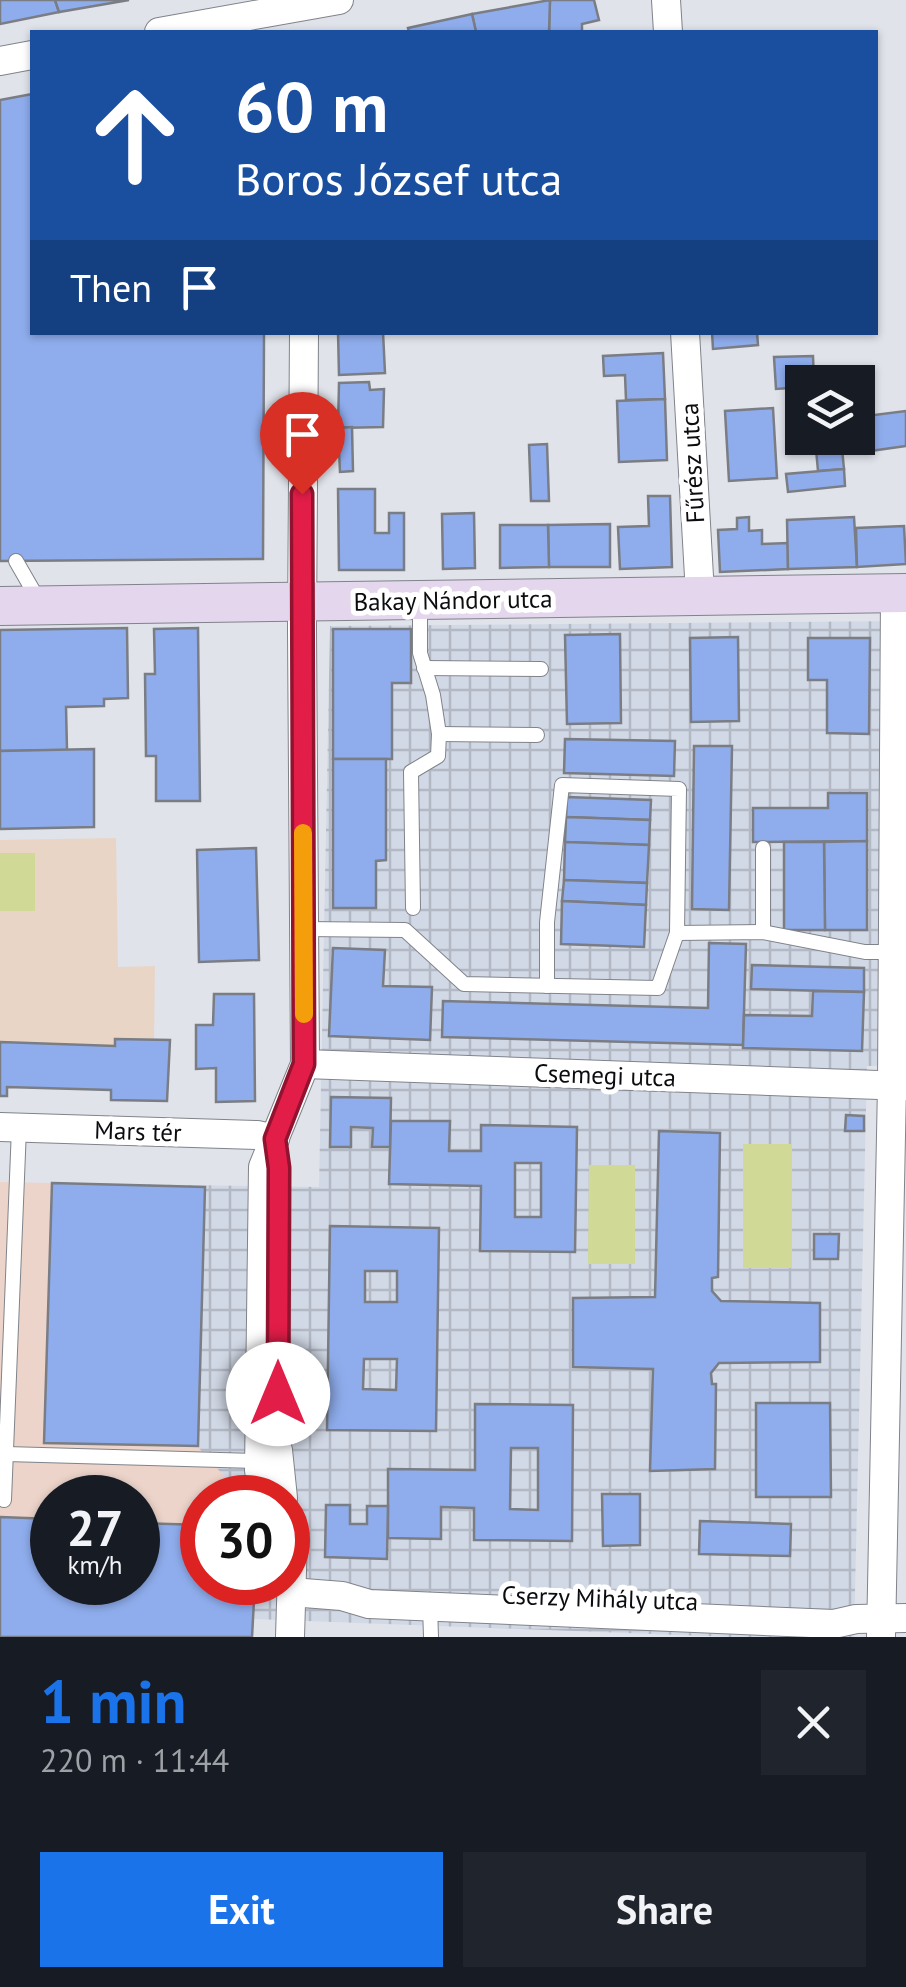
<!DOCTYPE html>
<html lang="en">
<head>
<meta charset="utf-8">
<style>
  :root { --surface:#171b24; --page:#20242c; --text:#f1f3f6; --muted:#9ea1a6; --accent:#1a73e8 }
  body { margin:0; font-family:"PT Sans",sans-serif; background:var(--page); color:var(--text); height:100vh; display:flex; flex-direction:column; font-size:38px; white-space:nowrap }
  * { box-sizing:border-box; margin:0 }
  p { font-size:32px; color:var(--muted) }
  .icon { flex:none; width:55px; height:55px; fill:none; stroke:currentColor; stroke-width:2; stroke-linecap:round; stroke-linejoin:round }
  .map { position:relative; height:1637px; overflow:hidden }
  .details { display:flex; flex-direction:column; background:var(--surface); flex:1 }
  .details>* { flex:none }
  .hud { position:absolute; left:30px; top:30px; width:848px; height:305px; border-radius:0px; box-shadow:0 2px 8px #0004; background:#1a4fa0; color:#fff; overflow:hidden }
  .tools { position:absolute; left:785px; top:365px; display:grid; gap:20px }
  .tools a { display:grid; place-items:center; width:90px; height:90px; border-radius:0px; background:var(--surface); box-shadow:0 2px 8px #0004; font-size:50px }
  .speed { position:absolute; left:30px; top:1475px; display:flex; gap:20px; font-size:50px; font-weight:700; text-align:center }
  .speed>* { display:grid; place-content:center; width:130px; height:130px; border-radius:50%; background:var(--surface); box-shadow:0 2px 8px #0004; line-height:1 }
  .speed small { font-size:25px; font-weight:400 }
  .speed .limit { border:15px solid #d22; background:#fff; color:#111 }
  .pin { position:absolute; display:grid; place-items:center; width:85px; height:85px; color:#fff; margin:-102px -42px; border-radius:50% 50% 50% 0; rotate:-45deg; box-shadow:0 0 10px #0007 }
  .pin .icon { rotate:45deg }
  .me { position:absolute; width:110px; margin:-55px; rotate:0deg; stroke-linejoin:round; filter:drop-shadow(0 0 8px #0008) }
  .turn { display:flex; align-items:center; gap:35px; height:210px; padding:0 40px; font-size:45px }
  .turn .icon { width:130px; height:130px; stroke-width:2.5 }
  .turn b { display:block; font-size:70px; line-height:85px }
  .then { display:flex; align-items:center; height:95px; padding:0 40px; background:#0003; gap:20px; font-size:38px }
  .round { display:grid; place-items:center; flex:none; width:105px; height:105px; border-radius:0px; background:var(--page) }
  .overview { display:flex; align-items:center; justify-content:space-between; height:170px; padding:0 40px }
  h1 { font-size:60px; font-weight:700; line-height:75px; color:var(--accent) }
  .cta { display:flex; gap:20px; margin-top:auto; padding:20px 40px }
  .cta a { flex:1; height:115px; border-radius:0px; background:var(--accent); color:#fff; font-size:40px; font-weight:700; line-height:115px; text-align:center }
  .cta a+a { background:var(--page); color:var(--text) }
  .map>svg:first-child { display:block }
</style>
</head>
<body>
<div class="map">
<svg width="906" height="1637" viewBox="0 0 906 1637">
  <defs>
    <pattern id="industrial-grid" width="8" height="8" patternUnits="userSpaceOnUse" patternTransform="scale(2.5)"><rect width="8" height="8" fill="#d2d9e6"/><path d="M0 4h8M4 0v8" fill="none" stroke="#b3b9c4"/></pattern>
  </defs>
  <rect width="100%" height="100%" fill="#e0e3ea"/>
  <path fill="#ecd4ca" fill-rule="evenodd" d="M0,1182L52,1183L44,1442L198,1446L243,1497L202,1498V1582L255,1583L252,1637H0ZM52,1498H138V1582H52Z"/>
  <path fill="url(#industrial-grid)" d="M906,621V1066H867L854,1637H730L253,1619L255,1583L288,1582V1498L243,1497L197,1446L44,1443L52,1183L319,1187L330,626Z"/>
  <path fill="#e9d5c6" d="M116,838L118,967L155,966L154,1039L170,1040L167,1101L111,1100V1090L8,1087L7,1096H0V840Z"/>
  <g fill="#d0d995">
    <rect x="0" y="853" width="35" height="58"/>
    <rect x="743" y="1144" width="49" height="124"/>
    <path d="M589,1165H635V1264H588Z"/>
  </g>
  <g fill="#8faded" stroke="#7a7d84" stroke-width="2.5" fill-rule="evenodd">
    <path d="M0,0H55L59,12L0,24Z"/>
    <path d="M55,0H129L59,12Z"/>
    <path d="M550,0H594L599,20L582,24V32H549Z"/>
    <path d="M550,0L549,32H476L472,14Z"/>
    <path d="M472,14L476,32H409L408,28Z"/>
    <path d="M32,94V332H264L263,559L0,561V100Z"/>
    <path d="M338,332H383L385,373L339,375Z"/>
    <path d="M712,332H757L758,345L713,349Z"/>
    <path d="M663,353L665,399L626,400L625,375L604,376L603,356Z"/>
    <path d="M813,356L814,382H802V399L791,400L790,388L776,389L774,357Z"/>
    <path d="M369,382L370,390L384,389L383,427L338,428L339,383Z"/>
    <path d="M665,399L667,460L619,462L617,401Z"/>
    <path d="M773,408L777,478L729,481L725,411Z"/>
    <path d="M906,411V446L856,453L853,438H858V417Z"/>
    <path d="M352,427L353,471L340,472L338,428Z"/>
    <path d="M815,438H841L844,469L818,471Z"/>
    <path d="M547,444L549,501H531L529,445Z"/>
    <path d="M844,469L845,486L788,492L786,474Z"/>
    <path d="M338,489H375V533H389V513H404V570H339Z"/>
    <path d="M648,496H670L672,567L620,569L618,527L649,526Z"/>
    <path d="M474,513L475,568L443,569L442,514Z"/>
    <path d="M749,517V531L762,530V544L788,543V569L720,572L718,530L737,529V518Z"/>
    <path d="M854,517L857,567L788,569L787,520Z"/>
    <path d="M610,524V567H549L548,525Z"/>
    <path d="M500,525H548L549,567L500,568Z"/>
    <path d="M904,526L906,564L857,567L856,528Z"/>
    <path d="M127,628L128,698L104,699V706L66,707L67,750L0,751V630Z"/>
    <path d="M198,628L200,801H156V756H146L145,674H155L154,629Z"/>
    <path d="M333,629H411V683H392V759H333Z"/>
    <path d="M620,634L621,723L567,724L565,635Z"/>
    <path d="M738,637L739,721L691,722L690,638Z"/>
    <path d="M808,638H870L869,734L827,733V680H808Z"/>
    <path d="M565,739L675,741L674,776L564,773Z"/>
    <path d="M694,746H732L729,910L692,909Z"/>
    <path d="M94,749V827L0,829V751Z"/>
    <path d="M333,759H386V860L376,861V908H333Z"/>
    <path d="M828,793H867V841L753,842V808H828Z"/>
    <path d="M567,797L651,800L650,820L566,817Z"/>
    <path d="M566,817L650,820L649,845L565,842Z"/>
    <path d="M867,841V930H825L824,842Z"/>
    <path d="M565,842L649,845L647,883L564,880Z"/>
    <path d="M784,842H824L825,930H784Z"/>
    <path d="M256,848L259,960L199,962L197,850Z"/>
    <path d="M564,880L647,883L646,905L562,901Z"/>
    <path d="M562,901L646,905L644,947L561,944Z"/>
    <path d="M709,943L746,944L743,1045L442,1037L443,1001L708,1008Z"/>
    <path d="M333,948L385,950L383,986L432,987L430,1040L329,1036Z"/>
    <path d="M752,965L864,968V992L751,989Z"/>
    <path d="M813,991L864,992L862,1051L743,1048L744,1015L812,1016Z"/>
    <path d="M214,994H254L255,1101L216,1102V1068L196,1069V1025H213Z"/>
    <path d="M115,1039L170,1040L167,1101L111,1100V1090L7,1087V1096H0V1042L115,1046Z"/>
    <path d="M331,1097L391,1098L390,1147H372L373,1128L351,1127V1147H330Z"/>
    <path d="M846,1115L864,1116V1131H845Z"/>
    <path d="M391,1121H450L449,1151H481V1125L577,1127L575,1252L480,1251L481,1186L389,1184ZM515,1163H541V1217H515Z"/>
    <path d="M659,1131L720,1133L718,1277L712,1278V1291L721,1301L820,1303V1362L719,1363L711,1373L712,1384H716L715,1469L650,1471L653,1369L573,1367V1298L655,1297Z"/>
    <path d="M52,1183L205,1187L198,1446L44,1443Z"/>
    <path d="M330,1226L439,1228L436,1431L327,1430ZM365,1271H397V1302H365ZM364,1359H397L396,1390L363,1389Z"/>
    <path d="M814,1234H839L838,1259H814Z"/>
    <path d="M756,1403H830L831,1497H756Z"/>
    <path d="M475,1404L573,1405L572,1541L474,1540V1508L441,1507V1539L388,1538V1469L475,1470ZM511,1448H538V1510L510,1509Z"/>
    <path d="M602,1494H640V1545L603,1546Z"/>
    <path d="M326,1505H350V1524H367V1506H388L387,1559L325,1557Z"/>
    <path d="M0,1517L52,1519V1582H138V1523L202,1525V1582H255L252,1637H0Z"/>
    <path d="M700,1521L791,1524L790,1556L699,1554Z"/>
  </g>
  <g fill="none" stroke-linecap="round" stroke-linejoin="round">
    <defs>
      <g id="lane">
        <path d="M16,561L39,601"/>
        <path d="M424,668L541,669"/>
        <path d="M439,734L537,735"/>
        <path d="M413,908L411,772L438,756L439,734L433,695L420,653V601"/>
        <path d="M304,929L405,930L464,984L658,988L677,933L763,932L865,952H893"/>
        <path d="M763,932V848"/>
        <path d="M547,986V922L562,785L679,789L677,933"/>
        <path d="M6,1454L259,1461"/>
        <path d="M4,1500L19,1128"/>
        <path d="M430,1606L431,1637"/>
      </g>
      <g id="street">
        <path d="M666,0L668,32"/>
        <path d="M159,32L339,0"/>
        <path d="M0,61L32,55"/>
        <path d="M685,332L700,594"/>
        <path d="M305,1064L906,1086"/>
        <path d="M0,1127L257,1135L275,1139"/>
        <path d="M278,1450L283,1498"/>
        <path d="M263,1498L259,1470L263,1167L305,1064L302,629L304,332"/>
        <path d="M288,1518L293,1538L290,1637"/>
        <path d="M291,1592L342,1596L369,1604L834,1624L856,1619L906,1618"/>
        <path d="M881,1637L892,1085L895,593"/>
      </g>
      <path id="secondary" d="M0,606L906,593"/>
    </defs>
    <use href="#lane" stroke="#80838a" stroke-width="16"/>
    <use href="#street" stroke="#80838a" stroke-width="30"/>
    <use href="#secondary" stroke="#80838a" stroke-width="40"/>
    <use href="#lane" stroke="#fff" stroke-width="14"/>
    <use href="#street" stroke="#fff" stroke-width="28"/>
    <use href="#secondary" stroke="#e4d6ed" stroke-width="38"/>
  </g>
  <g fill="none" stroke-linecap="round" stroke-linejoin="round">
    <defs>
      <path id="route" d="M278,1394L279,1168L275,1139L304,1064L302,494"/>
    </defs>
    <use href="#route" stroke="#92132f" stroke-width="25"/>
    <use href="#route" stroke="#e11d48" stroke-width="18"/>
    <path stroke="#f59e0b" stroke-width="18" d="M303,833L304,1014"/>
  </g>
  <g text-anchor="middle" stroke-width="10" stroke-linejoin="round" paint-order="stroke">
    <g font-size="25" fill="#0b0c0f" stroke="#fff">
      <text transform="translate(692 463) rotate(-93)" y="9">Fűrész utca</text>
      <text transform="translate(453 600) rotate(-1)" y="9">Bakay Nándor utca</text>
      <text transform="translate(605 1075) rotate(2)" y="9">Csemegi utca</text>
      <text transform="translate(138 1131) rotate(2)" y="9">Mars tér</text>
      <text transform="translate(600 1598) rotate(2)" y="9">Cserzy Mihály utca</text>
    </g>
  </g>
</svg>
<div class="tools">
<a><svg class="icon" aria-label="layers" viewBox="0 0 24 24"><path d="M12 4l9 5-9 5-9-5zM3 14l9 5 9-5"/></svg></a>
</div>
<div class="speed"><div>27<small>km/h</small></div><div class="limit">30</div></div>
<div class="pin" style="left:302px;top:494px;background:#d93025"><svg class="icon" aria-label="arrive" viewBox="0 0 24 24"><path d="M6 21V4h12l-3 4 3 4H6"/></svg></div>
<svg class="me" style="left:278px;top:1394px" viewBox="-20 -20 40 40"><circle r="19" fill="#fff"/><path d="M0-13L10 11 0 6-10 11z" fill="#e11d48"/></svg>
<div class="hud">
<div class="turn"><svg class="icon" aria-label="ahead" viewBox="0 0 24 24"><path d="M12 20V5M6 11l6-6 6 6"/></svg><div><b>60 m</b>Boros József utca</div></div>
<div class="then">Then<svg class="icon" aria-label="arrive" viewBox="0 0 24 24"><path d="M6 21V4h12l-3 4 3 4H6"/></svg></div>
</div>
</div>
<section class="details">
<div class="overview"><div><h1>1 min</h1><p>220 m · 11:44</p></div><a class="round"><svg class="icon" aria-label="close" viewBox="0 0 24 24"><path d="M6 6l12 12M18 6L6 18"/></svg></a></div>
<div class="cta"><a>Exit</a><a>Share</a></div>
</section>
</body>
</html>
